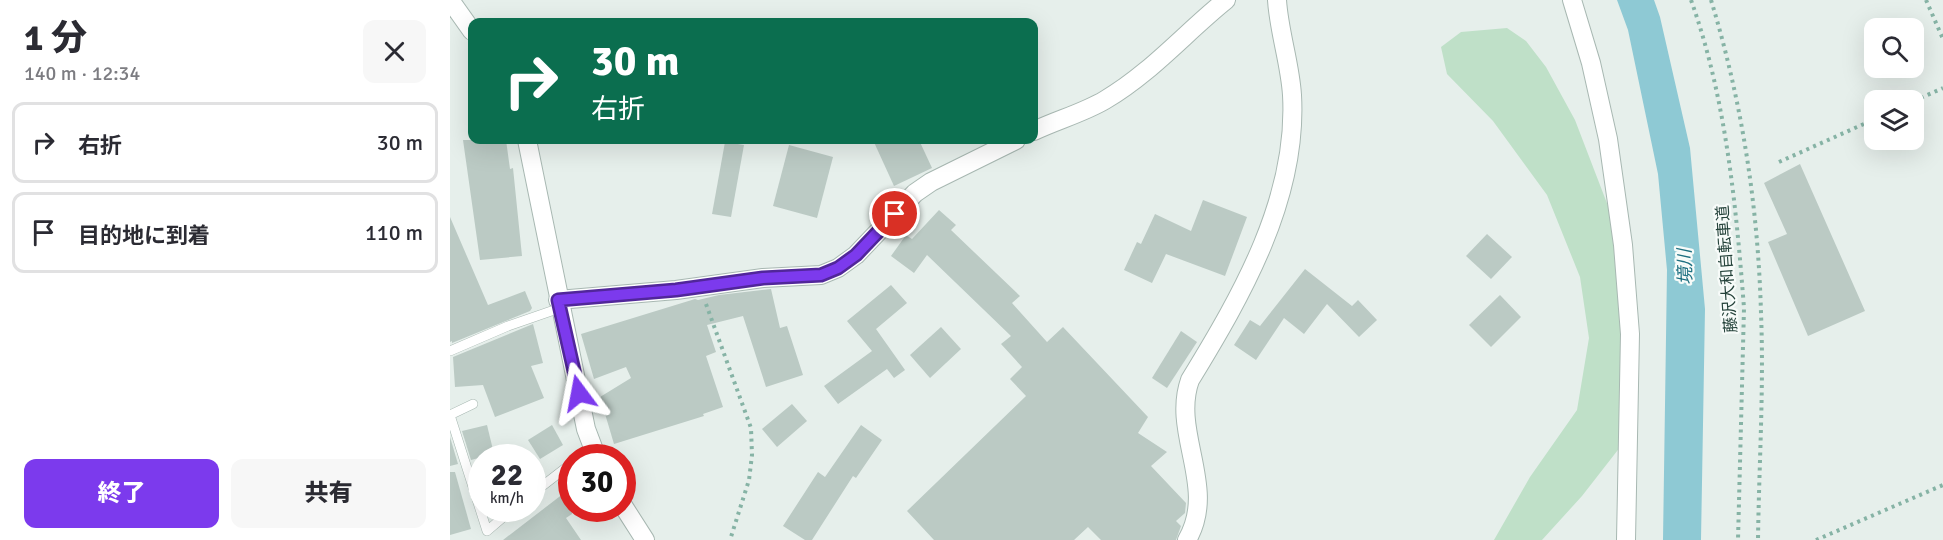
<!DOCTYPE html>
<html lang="ja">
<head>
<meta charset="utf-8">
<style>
  :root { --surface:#fff; --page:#f7f7f7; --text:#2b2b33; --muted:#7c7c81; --line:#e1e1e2; --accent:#7c3aed }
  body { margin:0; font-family:Signika,"Noto Sans JP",sans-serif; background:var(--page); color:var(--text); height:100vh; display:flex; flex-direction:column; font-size:22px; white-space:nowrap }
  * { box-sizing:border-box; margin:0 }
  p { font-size:20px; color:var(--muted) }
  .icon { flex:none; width:33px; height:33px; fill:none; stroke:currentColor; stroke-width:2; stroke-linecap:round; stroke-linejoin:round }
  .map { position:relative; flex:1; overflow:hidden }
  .drawer { display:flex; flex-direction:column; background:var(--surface); width:450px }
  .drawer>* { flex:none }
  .hud { position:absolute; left:18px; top:18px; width:570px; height:126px; border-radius:12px; box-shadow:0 6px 24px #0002; background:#0b6e4f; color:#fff; overflow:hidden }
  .buttons { position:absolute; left:1414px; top:18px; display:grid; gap:12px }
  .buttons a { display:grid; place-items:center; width:60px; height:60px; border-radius:12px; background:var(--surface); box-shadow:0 6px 24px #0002; font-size:30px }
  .speed { position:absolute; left:18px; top:444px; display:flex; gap:12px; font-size:30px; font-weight:700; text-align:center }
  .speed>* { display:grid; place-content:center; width:78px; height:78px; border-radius:50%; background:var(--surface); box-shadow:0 6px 24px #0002; line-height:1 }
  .speed small { font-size:15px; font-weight:400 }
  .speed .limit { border:9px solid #d22; background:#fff; color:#111 }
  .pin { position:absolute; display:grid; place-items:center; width:51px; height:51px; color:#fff; margin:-26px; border:3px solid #fff; border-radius:50%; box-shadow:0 2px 6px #0007 }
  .me { position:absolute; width:66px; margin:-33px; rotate:347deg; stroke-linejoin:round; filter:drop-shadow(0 0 4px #0008) }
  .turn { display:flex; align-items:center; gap:21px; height:126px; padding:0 24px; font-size:27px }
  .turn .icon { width:78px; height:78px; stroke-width:2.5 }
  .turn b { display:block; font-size:42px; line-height:51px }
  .round { display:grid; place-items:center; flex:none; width:63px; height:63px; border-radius:12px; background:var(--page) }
  .summary { display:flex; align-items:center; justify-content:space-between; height:102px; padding:0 24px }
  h1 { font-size:36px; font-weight:800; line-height:45px }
  .cta { display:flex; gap:12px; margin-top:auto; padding:12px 24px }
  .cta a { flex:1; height:69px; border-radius:12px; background:var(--accent); color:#fff; font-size:24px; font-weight:800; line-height:69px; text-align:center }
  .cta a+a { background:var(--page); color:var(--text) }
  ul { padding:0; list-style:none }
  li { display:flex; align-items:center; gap:18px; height:81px; margin:0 12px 9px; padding:0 12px; border:3px solid var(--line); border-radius:12px }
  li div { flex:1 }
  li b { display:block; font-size:22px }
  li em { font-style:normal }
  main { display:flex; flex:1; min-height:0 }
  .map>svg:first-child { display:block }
</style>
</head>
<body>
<main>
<section class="drawer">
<div class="summary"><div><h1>1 分</h1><p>140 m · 12:34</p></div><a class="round"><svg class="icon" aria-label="close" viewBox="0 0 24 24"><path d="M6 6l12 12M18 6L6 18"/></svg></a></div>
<ul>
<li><svg class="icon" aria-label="right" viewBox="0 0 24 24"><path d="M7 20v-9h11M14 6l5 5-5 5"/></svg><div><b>右折</b></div><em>30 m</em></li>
<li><svg class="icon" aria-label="arrive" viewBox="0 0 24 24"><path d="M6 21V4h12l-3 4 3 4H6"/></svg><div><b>目的地に到着</b></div><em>110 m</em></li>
</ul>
<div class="cta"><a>終了</a><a>共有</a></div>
</section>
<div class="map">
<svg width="1493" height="540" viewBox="0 0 1493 540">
  <rect width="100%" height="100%" fill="#e6efeb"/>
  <path fill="#bfe0c8" d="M1057,28L1076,41L1096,67L1125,120L1173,245L1178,437L1132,496L1092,540H1044L1080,477L1127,410L1139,338L1130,277L1097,195L1043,121L997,74L991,47L1011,32Z"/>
  <path fill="#8ec9d4" d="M1167,0H1204L1210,17L1240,148L1255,309L1251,540H1213L1217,270L1208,174L1178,30Z"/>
  <g fill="#bbcac4">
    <path d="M13,140H56L60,169L63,168L72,256L30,260Z"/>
    <path d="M423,140H469L482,168L444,186Z"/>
    <path d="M275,142L294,145L281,217L262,214Z"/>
    <path d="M339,145L383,157L367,218L323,206Z"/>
    <path d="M1350,164L1415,311L1358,336L1318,242L1337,234L1314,183Z"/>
    <path d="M753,200L797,217L775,276L716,254L702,283L674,270L687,242L691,244L705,214L741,231Z"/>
    <path d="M489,210L506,225L501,230L570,296L562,303L597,342L613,327L698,417L688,433L717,452L701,466L736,503L735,513L726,521L731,526L726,540H651L638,527L624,540H484L457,511L576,396L560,379L572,367L551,344L561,336L477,255L464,273L441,256L456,235L462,239Z"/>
    <path d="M0,217L38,305L75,291L82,308L80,311L2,343V341L0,342Z"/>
    <path d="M1037,234L1062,257L1041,279L1016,256Z"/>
    <path d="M855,269L902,306L908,300L927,320L909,337L877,304L854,334L834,318L806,360L784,345L800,320L810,326Z"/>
    <path d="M441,285L457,303L426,329L455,370L444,378L437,369L388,404L374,386L422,351L397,321Z"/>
    <path d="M321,289L330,328L337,326L353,375L316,387L293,316L257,325L266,352L256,356L273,407L253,414L254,416L164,444L150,397L181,378L176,367L144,379L131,334L245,299L248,300L269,295Z"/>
    <path d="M1050,295L1071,317L1041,347L1019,325Z"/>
    <path d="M83,324L93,363L81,366L94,398L45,417L33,385L5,387L3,357Z"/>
    <path d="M491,327L511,349L480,378L460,355Z"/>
    <path d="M731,331L747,342L717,388L702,378Z"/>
    <path d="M342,404L357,421L327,447L312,429Z"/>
    <path d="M37,425L44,454L21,460L12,431Z"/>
    <path d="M102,425L113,445L90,459L78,440Z"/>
    <path d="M411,425L432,440L406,478L403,476L362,540H355L333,526L368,472L375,477Z"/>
    <path d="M0,437L8,464L0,466Z"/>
    <path d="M0,472H5L21,529L0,535Z"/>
    <path d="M122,487V514L116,518L131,540H53Z"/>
  </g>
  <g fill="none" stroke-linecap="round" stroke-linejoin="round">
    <defs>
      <g id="lane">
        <path d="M0,351L58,326L110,308"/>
        <path d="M23,404L0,415L37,531L64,508"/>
        <path d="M128,458L143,446"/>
        <path d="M82,494L122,463"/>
      </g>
      <g id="street">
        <path d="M0,0L22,31"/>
        <path d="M1122,0L1141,63L1158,139L1173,245L1180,334L1176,540"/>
        <path d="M584,131C607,120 633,113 655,100C701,73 736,32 776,0"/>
        <path d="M77,140L136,429L147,458"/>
        <path d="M108,300L226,290L313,278L371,275L388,268L406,255L465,193L481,182L566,140"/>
        <path d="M172,504L195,540"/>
        <path d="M737,540C768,487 721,433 740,380C792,295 848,198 842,95C840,63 829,32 827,0"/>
      </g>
    </defs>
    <use href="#lane" stroke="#a8b8b2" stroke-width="10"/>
    <use href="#street" stroke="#a8b8b2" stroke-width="20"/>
    <g stroke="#86b3a5" stroke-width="4" stroke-dasharray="3 4.5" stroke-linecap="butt">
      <path d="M1241,0C1276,98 1286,205 1294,308L1288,540"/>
      <path d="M1261,0C1292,102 1308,206 1311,313C1314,388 1309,464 1308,540"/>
      <path d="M1476,0L1493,39"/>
      <path d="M1464,101L1493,88"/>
      <path d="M1329,162L1425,119"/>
      <path d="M256,304L301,428L302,455L299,480L280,540"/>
      <path d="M1366,540L1493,485"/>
    </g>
    <use href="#lane" stroke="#fff" stroke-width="9"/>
    <use href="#street" stroke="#fff" stroke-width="18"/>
  </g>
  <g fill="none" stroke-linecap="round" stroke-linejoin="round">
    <defs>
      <path id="route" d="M129,393L108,300L226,290L313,278L371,275L388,268L406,255L445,214"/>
    </defs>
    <use href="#route" stroke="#51269a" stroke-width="15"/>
    <use href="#route" stroke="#7c3aed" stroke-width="10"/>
  </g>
  <g text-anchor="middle" stroke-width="4.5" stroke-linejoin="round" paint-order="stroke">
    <g font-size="16" fill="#24423a" stroke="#f7fbf9">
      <text transform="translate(1276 269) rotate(-94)" y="6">藤沢大和自転車道</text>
    </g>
    <g font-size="18" font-style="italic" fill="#1c6f80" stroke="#f7fbf9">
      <text transform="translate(1235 267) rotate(-92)" y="6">境川</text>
    </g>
  </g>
</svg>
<div class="buttons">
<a><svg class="icon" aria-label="search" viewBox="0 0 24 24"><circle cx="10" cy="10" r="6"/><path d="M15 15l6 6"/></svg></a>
<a><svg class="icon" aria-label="layers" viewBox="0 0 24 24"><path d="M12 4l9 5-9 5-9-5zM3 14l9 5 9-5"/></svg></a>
</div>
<div class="speed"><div>22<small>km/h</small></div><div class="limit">30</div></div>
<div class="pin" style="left:445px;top:214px;background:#d93025"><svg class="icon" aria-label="arrive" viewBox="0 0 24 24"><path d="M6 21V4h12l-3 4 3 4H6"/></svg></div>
<svg class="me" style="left:129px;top:393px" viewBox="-20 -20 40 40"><path d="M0-17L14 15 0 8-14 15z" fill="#7c3aed" stroke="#fff" stroke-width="4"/></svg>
<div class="hud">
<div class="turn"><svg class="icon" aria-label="right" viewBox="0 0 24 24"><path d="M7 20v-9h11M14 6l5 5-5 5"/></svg><div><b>30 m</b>右折</div></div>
</div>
</div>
</main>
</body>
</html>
